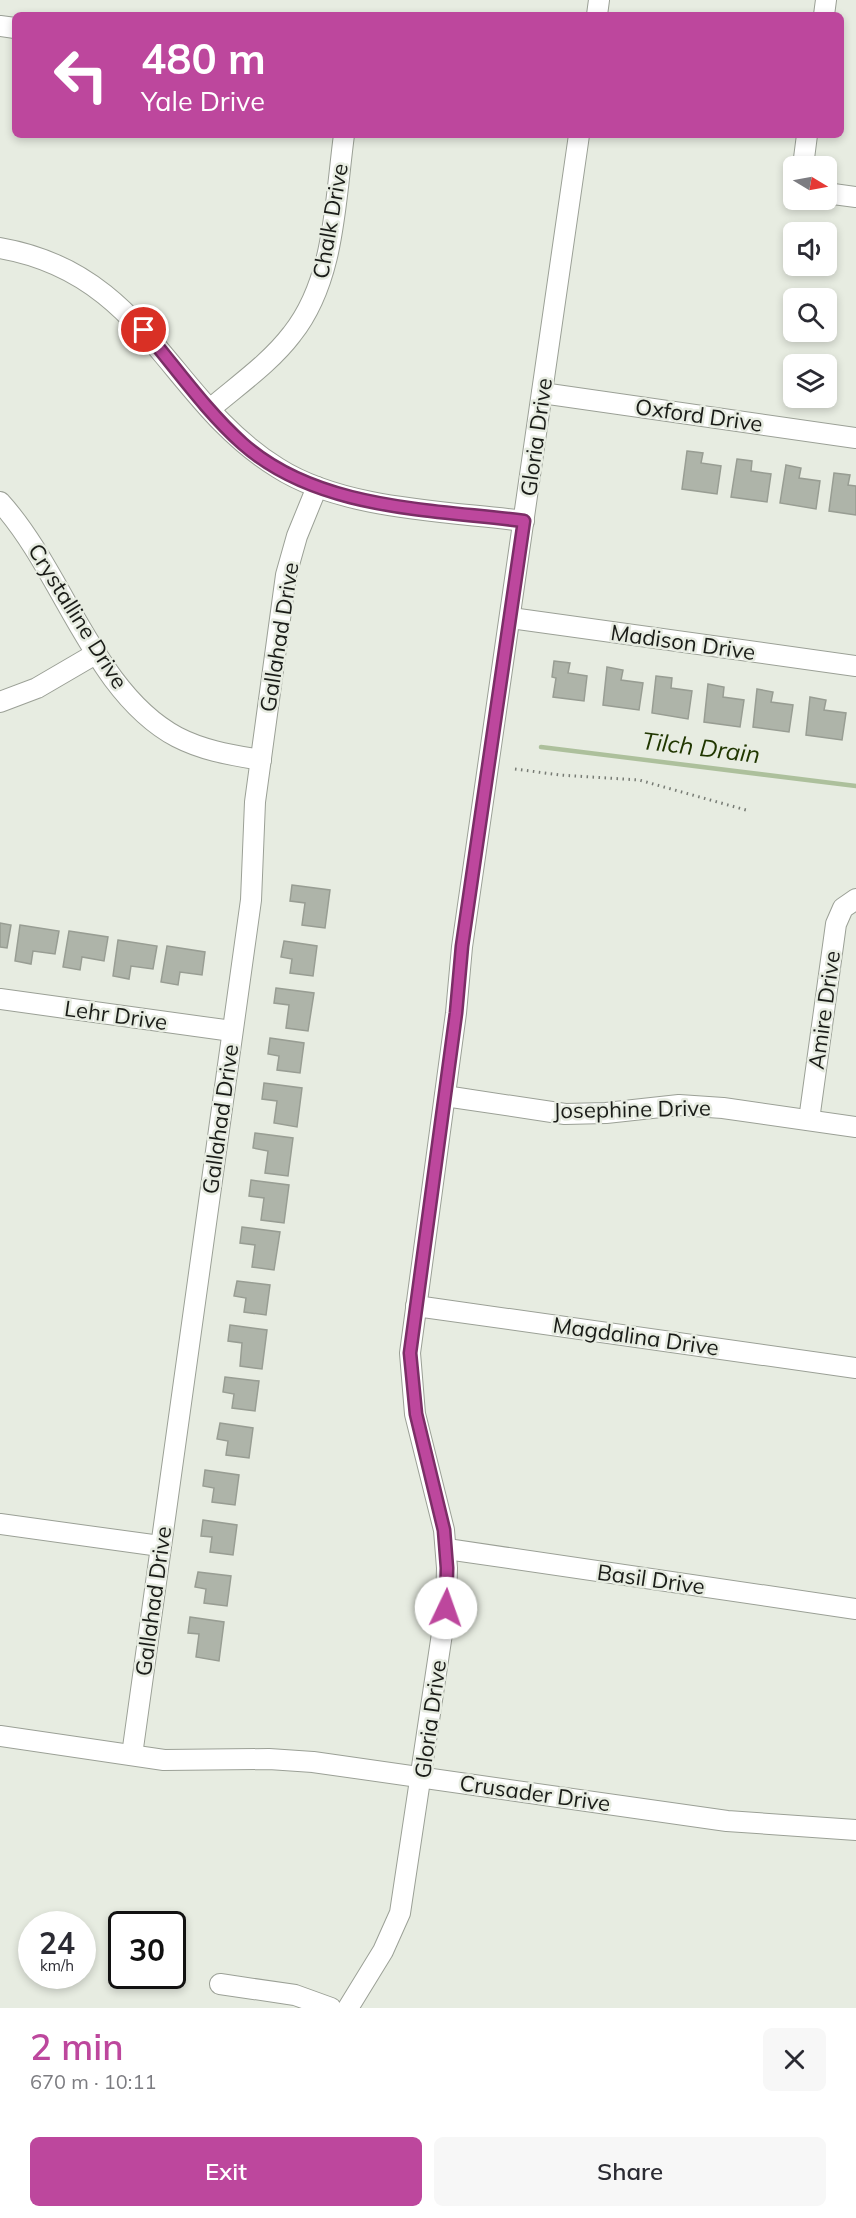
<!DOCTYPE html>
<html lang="en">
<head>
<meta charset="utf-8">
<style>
  :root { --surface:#fff; --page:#f7f7f7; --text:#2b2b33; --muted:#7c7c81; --accent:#bd479d }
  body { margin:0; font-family:Mulish,sans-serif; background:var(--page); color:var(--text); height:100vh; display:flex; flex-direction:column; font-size:22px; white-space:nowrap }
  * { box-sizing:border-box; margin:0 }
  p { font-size:20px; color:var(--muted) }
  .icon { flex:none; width:33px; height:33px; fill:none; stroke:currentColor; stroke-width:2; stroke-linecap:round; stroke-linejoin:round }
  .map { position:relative; height:2008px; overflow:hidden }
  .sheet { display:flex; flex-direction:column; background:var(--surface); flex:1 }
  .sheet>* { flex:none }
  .top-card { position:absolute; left:12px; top:12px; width:832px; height:126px; border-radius:9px; box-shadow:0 3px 9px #0003; background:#bd479d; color:#fff; overflow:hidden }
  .needle { width:39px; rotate:100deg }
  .tools { position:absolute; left:783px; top:156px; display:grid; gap:12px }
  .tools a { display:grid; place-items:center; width:54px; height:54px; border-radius:9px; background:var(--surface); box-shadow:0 3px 9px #0003; font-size:30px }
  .speed { position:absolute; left:18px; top:1911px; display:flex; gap:12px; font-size:30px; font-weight:700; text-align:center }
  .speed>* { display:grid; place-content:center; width:78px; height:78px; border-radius:50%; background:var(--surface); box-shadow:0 3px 9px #0003; line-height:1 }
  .speed small { font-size:15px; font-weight:400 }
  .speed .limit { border:3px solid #111; border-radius:9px; background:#fff; color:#111 }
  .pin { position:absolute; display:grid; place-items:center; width:51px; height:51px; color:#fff; margin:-26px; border:3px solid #fff; border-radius:50%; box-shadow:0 2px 6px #0007 }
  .me { position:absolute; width:66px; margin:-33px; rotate:3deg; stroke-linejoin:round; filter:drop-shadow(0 0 4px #0008) }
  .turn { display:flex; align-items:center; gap:21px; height:126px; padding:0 30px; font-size:27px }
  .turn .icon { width:78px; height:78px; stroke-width:2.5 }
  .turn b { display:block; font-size:42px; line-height:51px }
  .round { display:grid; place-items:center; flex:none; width:63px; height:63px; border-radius:9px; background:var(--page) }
  .summary { display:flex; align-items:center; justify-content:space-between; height:102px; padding:0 30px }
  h1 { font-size:36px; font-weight:600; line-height:45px; color:var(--accent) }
  .action { display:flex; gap:12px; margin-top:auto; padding:12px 30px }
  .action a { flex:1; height:69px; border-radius:9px; background:var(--accent); color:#fff; font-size:24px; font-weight:600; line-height:69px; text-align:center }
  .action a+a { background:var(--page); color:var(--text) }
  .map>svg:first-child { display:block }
</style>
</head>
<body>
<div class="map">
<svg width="856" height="2008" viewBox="0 0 856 2008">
  <rect width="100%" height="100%" fill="#e7ece1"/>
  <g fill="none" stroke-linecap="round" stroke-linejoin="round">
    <path stroke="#adc09c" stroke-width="4.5" d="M541,747L856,786"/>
  </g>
  <g fill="#aeb4a9" stroke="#989d93" stroke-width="1.5">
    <path d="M687,451L703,453L701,463L721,466L717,494L682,489Z"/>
    <path d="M737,459L752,461L751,471L771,474L767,502L731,497Z"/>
    <path d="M786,465L801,468L799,478L820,481L816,509L780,503Z"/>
    <path d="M834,473L850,475L848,485L856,486V515L829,511Z"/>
    <path d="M554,661L570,663L568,673L587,676L584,701L553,697L556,678L552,677Z"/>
    <path d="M607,667L623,670L621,680L643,683L639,710L603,705Z"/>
    <path d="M656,676L672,678L671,688L692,691L688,719L652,713Z"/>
    <path d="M708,684L724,687L723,697L744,700L740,727L704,722Z"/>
    <path d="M757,689L773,692L771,702L793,705L789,732L753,727Z"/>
    <path d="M810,697L826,700L824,710L846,713L842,740L806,735Z"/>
    <path d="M292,885L330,890L325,928L302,925L305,903L290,901Z"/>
    <path d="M0,923L11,925L7,948L0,947Z"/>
    <path d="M20,925L59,931L55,954L33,951L31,964L15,961Z"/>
    <path d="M69,931L108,937L104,961L82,957L80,970L63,967Z"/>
    <path d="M118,940L157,946L153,969L131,966L129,979L113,976Z"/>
    <path d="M284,941L317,946L313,976L290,973L292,959L281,957Z"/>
    <path d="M167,946L205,952L202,975L180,972L178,985L161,982Z"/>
    <path d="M276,988L314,993L308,1031L286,1028L289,1005L274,1003Z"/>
    <path d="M270,1038L304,1043L300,1073L277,1070L279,1056L268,1054Z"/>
    <path d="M264,1083L302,1088L297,1127L274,1123L277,1101L262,1099Z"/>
    <path d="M255,1133L293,1138L288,1176L265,1173L268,1151L253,1148Z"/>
    <path d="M251,1180L289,1185L284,1223L261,1220L264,1198L249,1196Z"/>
    <path d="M242,1227L280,1232L274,1270L252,1267L255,1245L240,1243Z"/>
    <path d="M237,1281L270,1285L266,1315L244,1312L246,1298L234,1296Z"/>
    <path d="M230,1325L267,1330L262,1369L240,1366L242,1343L228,1341Z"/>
    <path d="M225,1377L259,1381L255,1411L232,1408L234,1394L223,1392Z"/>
    <path d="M220,1423L253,1428L249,1458L226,1455L228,1441L217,1439Z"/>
    <path d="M205,1470L239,1475L235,1505L212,1502L214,1488L203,1486Z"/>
    <path d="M203,1520L237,1525L233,1555L210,1552L212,1537L201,1536Z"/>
    <path d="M198,1572L231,1576L227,1606L204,1603L206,1589L195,1587Z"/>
    <path d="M190,1617L224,1622L219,1661L196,1657L199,1634L188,1633Z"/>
  </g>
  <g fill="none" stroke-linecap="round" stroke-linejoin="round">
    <defs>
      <g id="minor">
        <path d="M597,15L599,0"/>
        <path d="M824,15L826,0"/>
        <path d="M0,26L15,28"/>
        <path d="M803,166L807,135"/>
        <path d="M826,193L856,197"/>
        <path d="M0,248C146,273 169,401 278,468C344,510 447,511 524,521"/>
        <path d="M542,393L856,438"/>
        <path d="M210,409C238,385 270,363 292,334C335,280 335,201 344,135"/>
        <path d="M0,502C63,571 94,693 177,737C204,751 232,755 261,760"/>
        <path d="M511,618L856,666"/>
        <path d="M0,702L37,688L97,653"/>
        <path d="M0,999L232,1031"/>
        <path d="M445,1096L565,1114L606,1113L679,1105L723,1108L856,1127"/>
        <path d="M809,1120L836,924L843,908L856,899"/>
        <path d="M416,1306L856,1368"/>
        <path d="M0,1524L160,1546"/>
        <path d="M447,1549L856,1609"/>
        <path d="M0,1736L164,1760L269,1759L313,1762L727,1821L856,1830"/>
        <path d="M132,1755L251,900L255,802L286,575L297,536L317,487"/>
        <path d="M220,1984L295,1995L331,2008"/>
        <path d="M348,2008L383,1951L400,1913L446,1607L447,1568L444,1530L415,1414L410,1353L456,1013L462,947L579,135"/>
      </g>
    </defs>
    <use href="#minor" stroke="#9ba096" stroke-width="22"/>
    <path stroke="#777b74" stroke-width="3" stroke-dasharray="1.5 4.5" stroke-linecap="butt" d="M515,769L560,775L639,780L746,810"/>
    <use href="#minor" stroke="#fff" stroke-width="20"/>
  </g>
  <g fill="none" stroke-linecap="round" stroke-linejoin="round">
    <defs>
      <path id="route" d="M144,330C176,368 206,411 243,444C318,510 430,509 524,521L462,946L456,1013L410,1353L416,1414L444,1530L447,1568L446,1608"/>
    </defs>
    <use href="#route" stroke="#7b2e66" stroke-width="15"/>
    <use href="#route" stroke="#bd479d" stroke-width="10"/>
  </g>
  <g text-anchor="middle" stroke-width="5" stroke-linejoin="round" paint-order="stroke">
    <g font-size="22" fill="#1a1c18" stroke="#e7ece1">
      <text transform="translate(330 221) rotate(-80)" y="8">Chalk Drive</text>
      <text transform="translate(699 415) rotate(8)" y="8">Oxford Drive</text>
      <text transform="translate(536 437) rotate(-82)" y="8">Gloria Drive</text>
      <text transform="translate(78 616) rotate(58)" y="8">Crystalline Drive</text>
      <text transform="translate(279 637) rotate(-81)" y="8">Gallahad Drive</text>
      <text transform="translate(683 642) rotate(8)" y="8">Madison Drive</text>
      <text transform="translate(824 1010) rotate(-82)" y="8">Amire Drive</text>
      <text transform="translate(116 1015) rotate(8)" y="8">Lehr Drive</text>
      <text transform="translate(632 1109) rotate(-1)" y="8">Josephine Drive</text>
      <text transform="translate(220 1119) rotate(-82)" y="8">Gallahad Drive</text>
      <text transform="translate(636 1336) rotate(8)" y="8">Magdalina Drive</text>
      <text transform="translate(651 1579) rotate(8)" y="8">Basil Drive</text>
      <text transform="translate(153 1601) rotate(-82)" y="8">Gallahad Drive</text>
      <text transform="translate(430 1719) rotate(-82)" y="8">Gloria Drive</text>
      <text transform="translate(535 1793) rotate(8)" y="8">Crusader Drive</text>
    </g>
    <g font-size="24" font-style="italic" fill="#203600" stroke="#e7ece1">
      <text transform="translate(701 748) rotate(7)" y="8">Tilch Drain</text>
    </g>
  </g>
</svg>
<div class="tools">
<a><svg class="needle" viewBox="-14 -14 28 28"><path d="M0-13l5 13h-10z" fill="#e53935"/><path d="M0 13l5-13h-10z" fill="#7c7c81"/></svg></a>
<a><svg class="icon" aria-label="sound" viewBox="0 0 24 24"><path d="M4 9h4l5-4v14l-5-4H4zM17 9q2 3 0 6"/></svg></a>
<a><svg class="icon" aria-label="search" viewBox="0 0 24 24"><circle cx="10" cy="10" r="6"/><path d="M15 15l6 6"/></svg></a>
<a><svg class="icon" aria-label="layers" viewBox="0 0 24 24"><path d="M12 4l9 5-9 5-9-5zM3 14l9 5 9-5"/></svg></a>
</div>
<div class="speed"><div>24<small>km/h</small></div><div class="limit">30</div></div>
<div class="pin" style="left:144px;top:330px;background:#d93025"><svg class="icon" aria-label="arrive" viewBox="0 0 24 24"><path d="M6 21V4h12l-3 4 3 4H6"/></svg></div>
<svg class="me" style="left:446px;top:1608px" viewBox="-20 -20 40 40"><circle r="19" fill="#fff"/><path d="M0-13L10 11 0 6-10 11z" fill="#bd479d"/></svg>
<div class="top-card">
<div class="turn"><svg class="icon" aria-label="left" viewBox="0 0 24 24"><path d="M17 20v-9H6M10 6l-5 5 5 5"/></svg><div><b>480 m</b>Yale Drive</div></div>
</div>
</div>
<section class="sheet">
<div class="summary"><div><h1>2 min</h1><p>670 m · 10:11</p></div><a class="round"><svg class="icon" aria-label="close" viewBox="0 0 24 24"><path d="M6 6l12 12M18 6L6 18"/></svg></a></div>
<div class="action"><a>Exit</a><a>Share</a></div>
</section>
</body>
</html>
